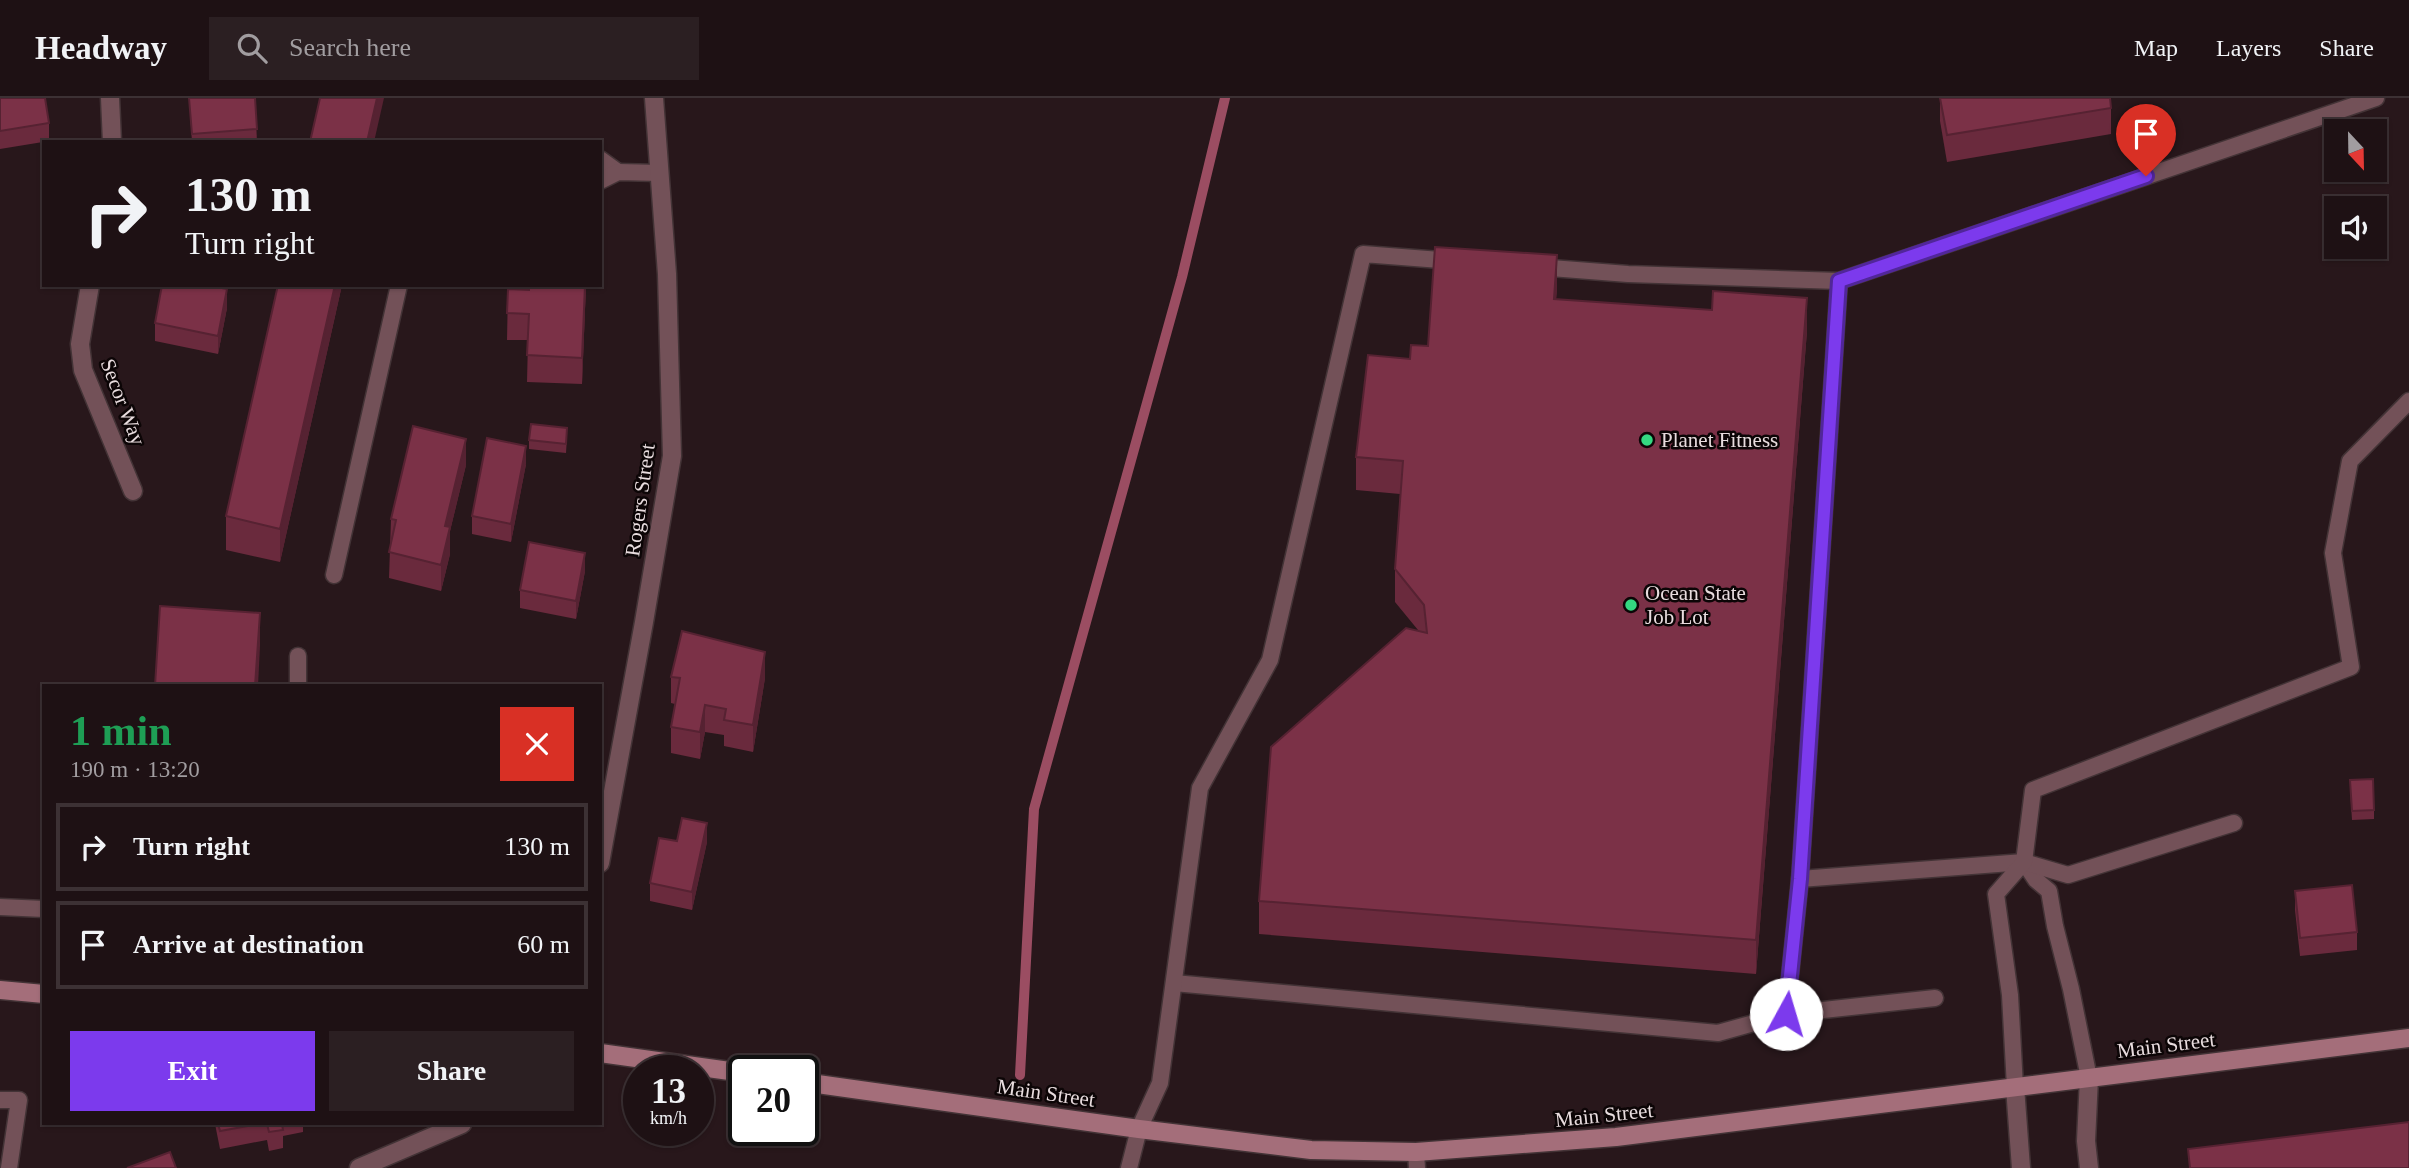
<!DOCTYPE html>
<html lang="en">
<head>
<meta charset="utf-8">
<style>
  :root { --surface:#1e1114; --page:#2b1f22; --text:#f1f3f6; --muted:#a19da0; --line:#3c3134; --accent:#7c3aed }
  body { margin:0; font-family:"Times New Roman",serif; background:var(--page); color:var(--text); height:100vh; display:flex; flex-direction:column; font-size:26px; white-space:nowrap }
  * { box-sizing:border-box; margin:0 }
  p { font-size:23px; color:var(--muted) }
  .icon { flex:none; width:38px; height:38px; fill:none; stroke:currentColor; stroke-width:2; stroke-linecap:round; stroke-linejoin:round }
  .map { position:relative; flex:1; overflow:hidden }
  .drawer { position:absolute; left:42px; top:586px; width:560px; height:441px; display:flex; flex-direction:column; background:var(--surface); border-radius:0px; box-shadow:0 2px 5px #0004,0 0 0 2px var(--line) }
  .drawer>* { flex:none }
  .top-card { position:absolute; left:42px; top:42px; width:560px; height:147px; border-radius:0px; box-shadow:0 2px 5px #0004,0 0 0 2px var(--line); background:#1e1114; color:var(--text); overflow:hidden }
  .needle { width:46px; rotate:158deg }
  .buttons { position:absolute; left:2324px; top:21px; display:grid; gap:14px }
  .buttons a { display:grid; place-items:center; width:63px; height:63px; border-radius:0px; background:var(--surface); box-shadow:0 2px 5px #0004,0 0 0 2px var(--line); font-size:35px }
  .speed { position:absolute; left:623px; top:957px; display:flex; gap:14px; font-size:35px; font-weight:700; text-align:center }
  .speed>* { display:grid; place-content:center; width:91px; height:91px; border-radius:50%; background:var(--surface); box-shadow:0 2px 5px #0004,0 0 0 2px var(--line); line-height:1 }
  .speed small { font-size:18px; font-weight:400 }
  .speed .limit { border:4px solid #111; border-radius:10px; background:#fff; color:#111 }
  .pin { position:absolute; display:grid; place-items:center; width:60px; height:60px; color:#fff; margin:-72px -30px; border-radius:50% 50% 50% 0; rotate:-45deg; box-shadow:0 0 7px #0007 }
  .pin .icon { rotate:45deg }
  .me { position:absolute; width:77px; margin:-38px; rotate:6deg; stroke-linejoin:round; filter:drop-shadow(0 0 5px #0008) }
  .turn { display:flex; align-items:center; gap:24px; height:147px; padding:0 28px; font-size:32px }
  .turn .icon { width:91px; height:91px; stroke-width:2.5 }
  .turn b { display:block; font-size:49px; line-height:60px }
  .round { display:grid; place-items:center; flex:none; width:74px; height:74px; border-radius:0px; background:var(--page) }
  .overview { display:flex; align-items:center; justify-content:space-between; height:119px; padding:0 28px }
  h1 { font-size:42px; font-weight:800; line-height:52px; color:#1e9e55 }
  .action { display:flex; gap:14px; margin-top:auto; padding:14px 28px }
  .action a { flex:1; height:80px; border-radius:0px; background:var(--accent); color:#fff; font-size:28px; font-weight:800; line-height:80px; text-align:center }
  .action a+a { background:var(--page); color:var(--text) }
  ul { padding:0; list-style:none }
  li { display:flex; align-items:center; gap:21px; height:88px; margin:0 14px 10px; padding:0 14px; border:4px solid var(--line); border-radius:0px }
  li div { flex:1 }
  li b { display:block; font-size:26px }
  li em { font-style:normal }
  header { display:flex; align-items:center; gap:42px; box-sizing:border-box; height:98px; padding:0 35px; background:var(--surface); border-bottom:2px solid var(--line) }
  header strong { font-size:33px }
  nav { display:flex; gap:38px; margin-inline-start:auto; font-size:24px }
  .search { width:490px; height:63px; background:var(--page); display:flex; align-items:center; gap:18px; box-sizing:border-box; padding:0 24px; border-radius:0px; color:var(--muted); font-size:26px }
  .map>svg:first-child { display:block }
</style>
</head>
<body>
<header>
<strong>Headway</strong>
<div class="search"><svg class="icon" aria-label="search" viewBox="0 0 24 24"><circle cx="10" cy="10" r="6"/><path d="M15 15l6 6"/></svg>Search here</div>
<nav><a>Map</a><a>Layers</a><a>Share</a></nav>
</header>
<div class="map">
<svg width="2409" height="1070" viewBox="0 0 2409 1070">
  <rect width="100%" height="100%" fill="#28171b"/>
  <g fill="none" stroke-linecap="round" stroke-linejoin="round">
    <path stroke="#9b4d62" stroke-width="10" d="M1020,977L1034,711L1182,179L1225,0"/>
    <defs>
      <g id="service">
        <path d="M600,61L618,74"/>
        <path d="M600,83L618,74L660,75"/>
        <path d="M1538,169L1628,176L1839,183L2376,0"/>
        <path d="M334,477L399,187"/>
        <path d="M298,558V588"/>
        <path d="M2024,764L2036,782L2049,793L2055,828L2071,891L2089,980"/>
        <path d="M1800,781L2024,764L2068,777L2234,725"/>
        <path d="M0,809L44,811"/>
        <path d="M1174,885L1718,935L1786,916L1800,781L1839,183"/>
        <path d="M1786,916L1935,900"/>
        <path d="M2015,989L2010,897L1996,796L2024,764L2033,692L2351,569L2333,455L2350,363L2409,303"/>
        <path d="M0,1002H19L9,1070"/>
        <path d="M1416,1054L1417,1070"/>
        <path d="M1129,1070L1139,1031L1160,985L1200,690L1270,562L1363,156L1453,163"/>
      </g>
      <g id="minor">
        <path d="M110,0L112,44"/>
        <path d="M90,187L80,246L83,272L133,393"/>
        <path d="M2015,989L2021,1070"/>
        <path d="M359,1070L462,1026"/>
        <path d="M2089,1070L2086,1043L2089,980"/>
      </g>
      <path id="tertiary" d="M600,765L644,524L672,358L667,176L654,0"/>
      <g id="secondary">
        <path d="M0,892L44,896"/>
        <path d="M600,955L744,975"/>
        <path d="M803,984L1139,1031L1311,1052L1416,1054L1616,1039L2409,940"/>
      </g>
    </defs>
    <use href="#service" stroke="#433336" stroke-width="19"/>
    <use href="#minor" stroke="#433336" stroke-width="21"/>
    <use href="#tertiary" stroke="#433336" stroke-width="21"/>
    <use href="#secondary" stroke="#433336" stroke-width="21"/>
    <use href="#service" stroke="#735158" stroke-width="16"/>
    <use href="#minor" stroke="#735158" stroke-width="18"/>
    <use href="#tertiary" stroke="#735158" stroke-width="18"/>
    <use href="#secondary" stroke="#a46e7a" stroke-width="18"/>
  </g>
  <g fill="#6a2a3d">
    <path d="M0,0L49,25V43L0,51Z"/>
    <path d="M189,0H255L257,44H192Z"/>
    <path d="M1940,0H2110L2111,10V36L1947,64L1940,23Z"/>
    <path d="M342,187L280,464L226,452V418Z"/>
    <path d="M586,187L582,286L527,284L528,242H507L508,191L529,192Z"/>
    <path d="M1557,190L1556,201L1807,233L1756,876L1259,836V803L1418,532L1395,504V471L1400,396L1356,392V359L1410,261L1428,248Z"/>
    <path d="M227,210L218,256L155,243V225Z"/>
    <path d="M567,339L566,355L529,351V342Z"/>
    <path d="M526,366L511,444L472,436V418Z"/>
    <path d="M466,367L450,433V456L441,493L389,480L391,421Z"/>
    <path d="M585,473L576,521L520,510V492Z"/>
    <path d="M671,579L765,580L753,654L724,648V637L705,634L700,661L671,655V629L675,606L671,605Z"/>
    <path d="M2350,691L2374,712V721L2352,722Z"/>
    <path d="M677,743L707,744L692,812L650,803V785Z"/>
    <path d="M2295,793L2357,834V852L2300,858L2295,812Z"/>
    <path d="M215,1026H303V1034L283,1038V1050L269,1053L267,1042L220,1051Z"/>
  </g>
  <g fill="#562232">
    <path d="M377,0H384L374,44H367Z"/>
    <path d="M1557,157V190L1554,234V201Z"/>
    <path d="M335,187H342L280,464V431Z"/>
    <path d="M585,187H586L582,286V260Z"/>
    <path d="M227,191V210L218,256V238Z"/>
    <path d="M1807,200V233L1756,876V842Z"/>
    <path d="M466,341V367L450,433V456L441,493V467L445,428Z"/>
    <path d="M526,348V366L511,444V426Z"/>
    <path d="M585,455V473L576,521V503Z"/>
    <path d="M260,515V548L258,588H255Z"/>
    <path d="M765,554V580L753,654V627Z"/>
    <path d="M705,607V634L700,661V634Z"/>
    <path d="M707,725V744L692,812V794Z"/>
  </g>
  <g fill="#7b3147" stroke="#562232" stroke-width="2">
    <path d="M0,0H45L49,25L0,33Z"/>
    <path d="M189,0H255L257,31L192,36Z"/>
    <path d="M320,0H377L367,44H310Z"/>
    <path d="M1940,0H2110L2111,10L1947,37Z"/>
    <path d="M1435,149L1557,157L1554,201L1712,212L1713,193L1807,200L1756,842L1259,803L1271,649L1406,530L1427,535L1424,507L1395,471L1403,363L1356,359L1368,257L1410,261L1411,247L1428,248Z"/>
    <path d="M162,187H206L227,191L218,238L155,225Z"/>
    <path d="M278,187H335L280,431L226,418Z"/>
    <path d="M529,187H585L582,260L527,257L529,216L507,215L508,191L529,192Z"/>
    <path d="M531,326L567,330L566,346L529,342Z"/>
    <path d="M413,328L466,341L445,428L450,429L441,467L389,454L396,422L391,421Z"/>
    <path d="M487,340L526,348L511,426L472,418Z"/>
    <path d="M529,444L585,455L576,503L520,492Z"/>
    <path d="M160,508L260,515L255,588H155Z"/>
    <path d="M682,533L765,554L753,627L724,622L726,611L705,607L700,634L671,629L680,580L671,579Z"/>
    <path d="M2373,681L2374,712L2352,713L2350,682Z"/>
    <path d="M682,720L707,725L692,794L650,785L659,740L677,743Z"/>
    <path d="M2352,787L2357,834L2300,840L2295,793Z"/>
    <path d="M2409,1024V1070H2190L2188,1051Z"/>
    <path d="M218,1026H259L220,1033Z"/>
    <path d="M267,1026H282L283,1032L269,1034Z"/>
    <path d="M170,1054L176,1070H127Z"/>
  </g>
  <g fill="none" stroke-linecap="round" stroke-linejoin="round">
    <defs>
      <path id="route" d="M1786,916L1800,781L1839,183L2146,78"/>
    </defs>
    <use href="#route" stroke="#51269a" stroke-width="18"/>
    <use href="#route" stroke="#7c3aed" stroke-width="12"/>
  </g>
  <g fill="#34d881" stroke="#0c0506" stroke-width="2.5">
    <circle cx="1647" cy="342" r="7"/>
    <circle cx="1631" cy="507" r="7"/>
  </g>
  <g text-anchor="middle" stroke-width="5" stroke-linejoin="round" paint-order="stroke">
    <g font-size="21" fill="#e8dcde" stroke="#0c0506">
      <text transform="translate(123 304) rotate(69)" y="7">Secor Way</text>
      <text transform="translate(640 402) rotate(-82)" y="7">Rogers Street</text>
      <text transform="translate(2166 947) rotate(-7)" y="7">Main Street</text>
      <text transform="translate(1046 995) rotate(8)" y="7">Main Street</text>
      <text transform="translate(1604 1017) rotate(-6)" y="7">Main Street</text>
    </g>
    <g font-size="21" fill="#e8dcde" stroke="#0c0506" text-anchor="start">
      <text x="1661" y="349">Planet Fitness</text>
      <text x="1645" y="502">Ocean State<tspan x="1645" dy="24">Job Lot</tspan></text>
    </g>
  </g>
</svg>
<div class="buttons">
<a><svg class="needle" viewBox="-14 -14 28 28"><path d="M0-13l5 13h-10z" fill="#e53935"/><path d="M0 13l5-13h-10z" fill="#a19da0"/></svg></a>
<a><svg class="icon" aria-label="sound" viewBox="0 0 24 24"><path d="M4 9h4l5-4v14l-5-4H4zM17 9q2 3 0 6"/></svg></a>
</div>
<div class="speed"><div>13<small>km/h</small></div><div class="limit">20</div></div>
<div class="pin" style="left:2146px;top:78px;background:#d93025"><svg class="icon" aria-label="arrive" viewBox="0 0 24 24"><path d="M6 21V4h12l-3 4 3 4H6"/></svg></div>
<svg class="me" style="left:1786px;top:916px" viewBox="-20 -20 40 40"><circle r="19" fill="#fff"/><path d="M0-13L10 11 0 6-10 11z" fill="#7c3aed"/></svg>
<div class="top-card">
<div class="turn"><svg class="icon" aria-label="right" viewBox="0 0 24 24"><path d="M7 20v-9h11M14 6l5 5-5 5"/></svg><div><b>130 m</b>Turn right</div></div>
</div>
<section class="drawer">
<div class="overview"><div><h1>1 min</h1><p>190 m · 13:20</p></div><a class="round" style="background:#d93025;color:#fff"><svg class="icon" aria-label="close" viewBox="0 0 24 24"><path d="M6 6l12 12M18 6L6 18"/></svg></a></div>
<ul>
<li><svg class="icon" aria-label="right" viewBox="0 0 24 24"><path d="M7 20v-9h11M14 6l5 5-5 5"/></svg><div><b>Turn right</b></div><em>130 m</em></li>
<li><svg class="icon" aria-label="arrive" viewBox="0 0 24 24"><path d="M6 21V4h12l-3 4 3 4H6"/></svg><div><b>Arrive at destination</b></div><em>60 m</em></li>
</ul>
<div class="action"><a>Exit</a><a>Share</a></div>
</section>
</div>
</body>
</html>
